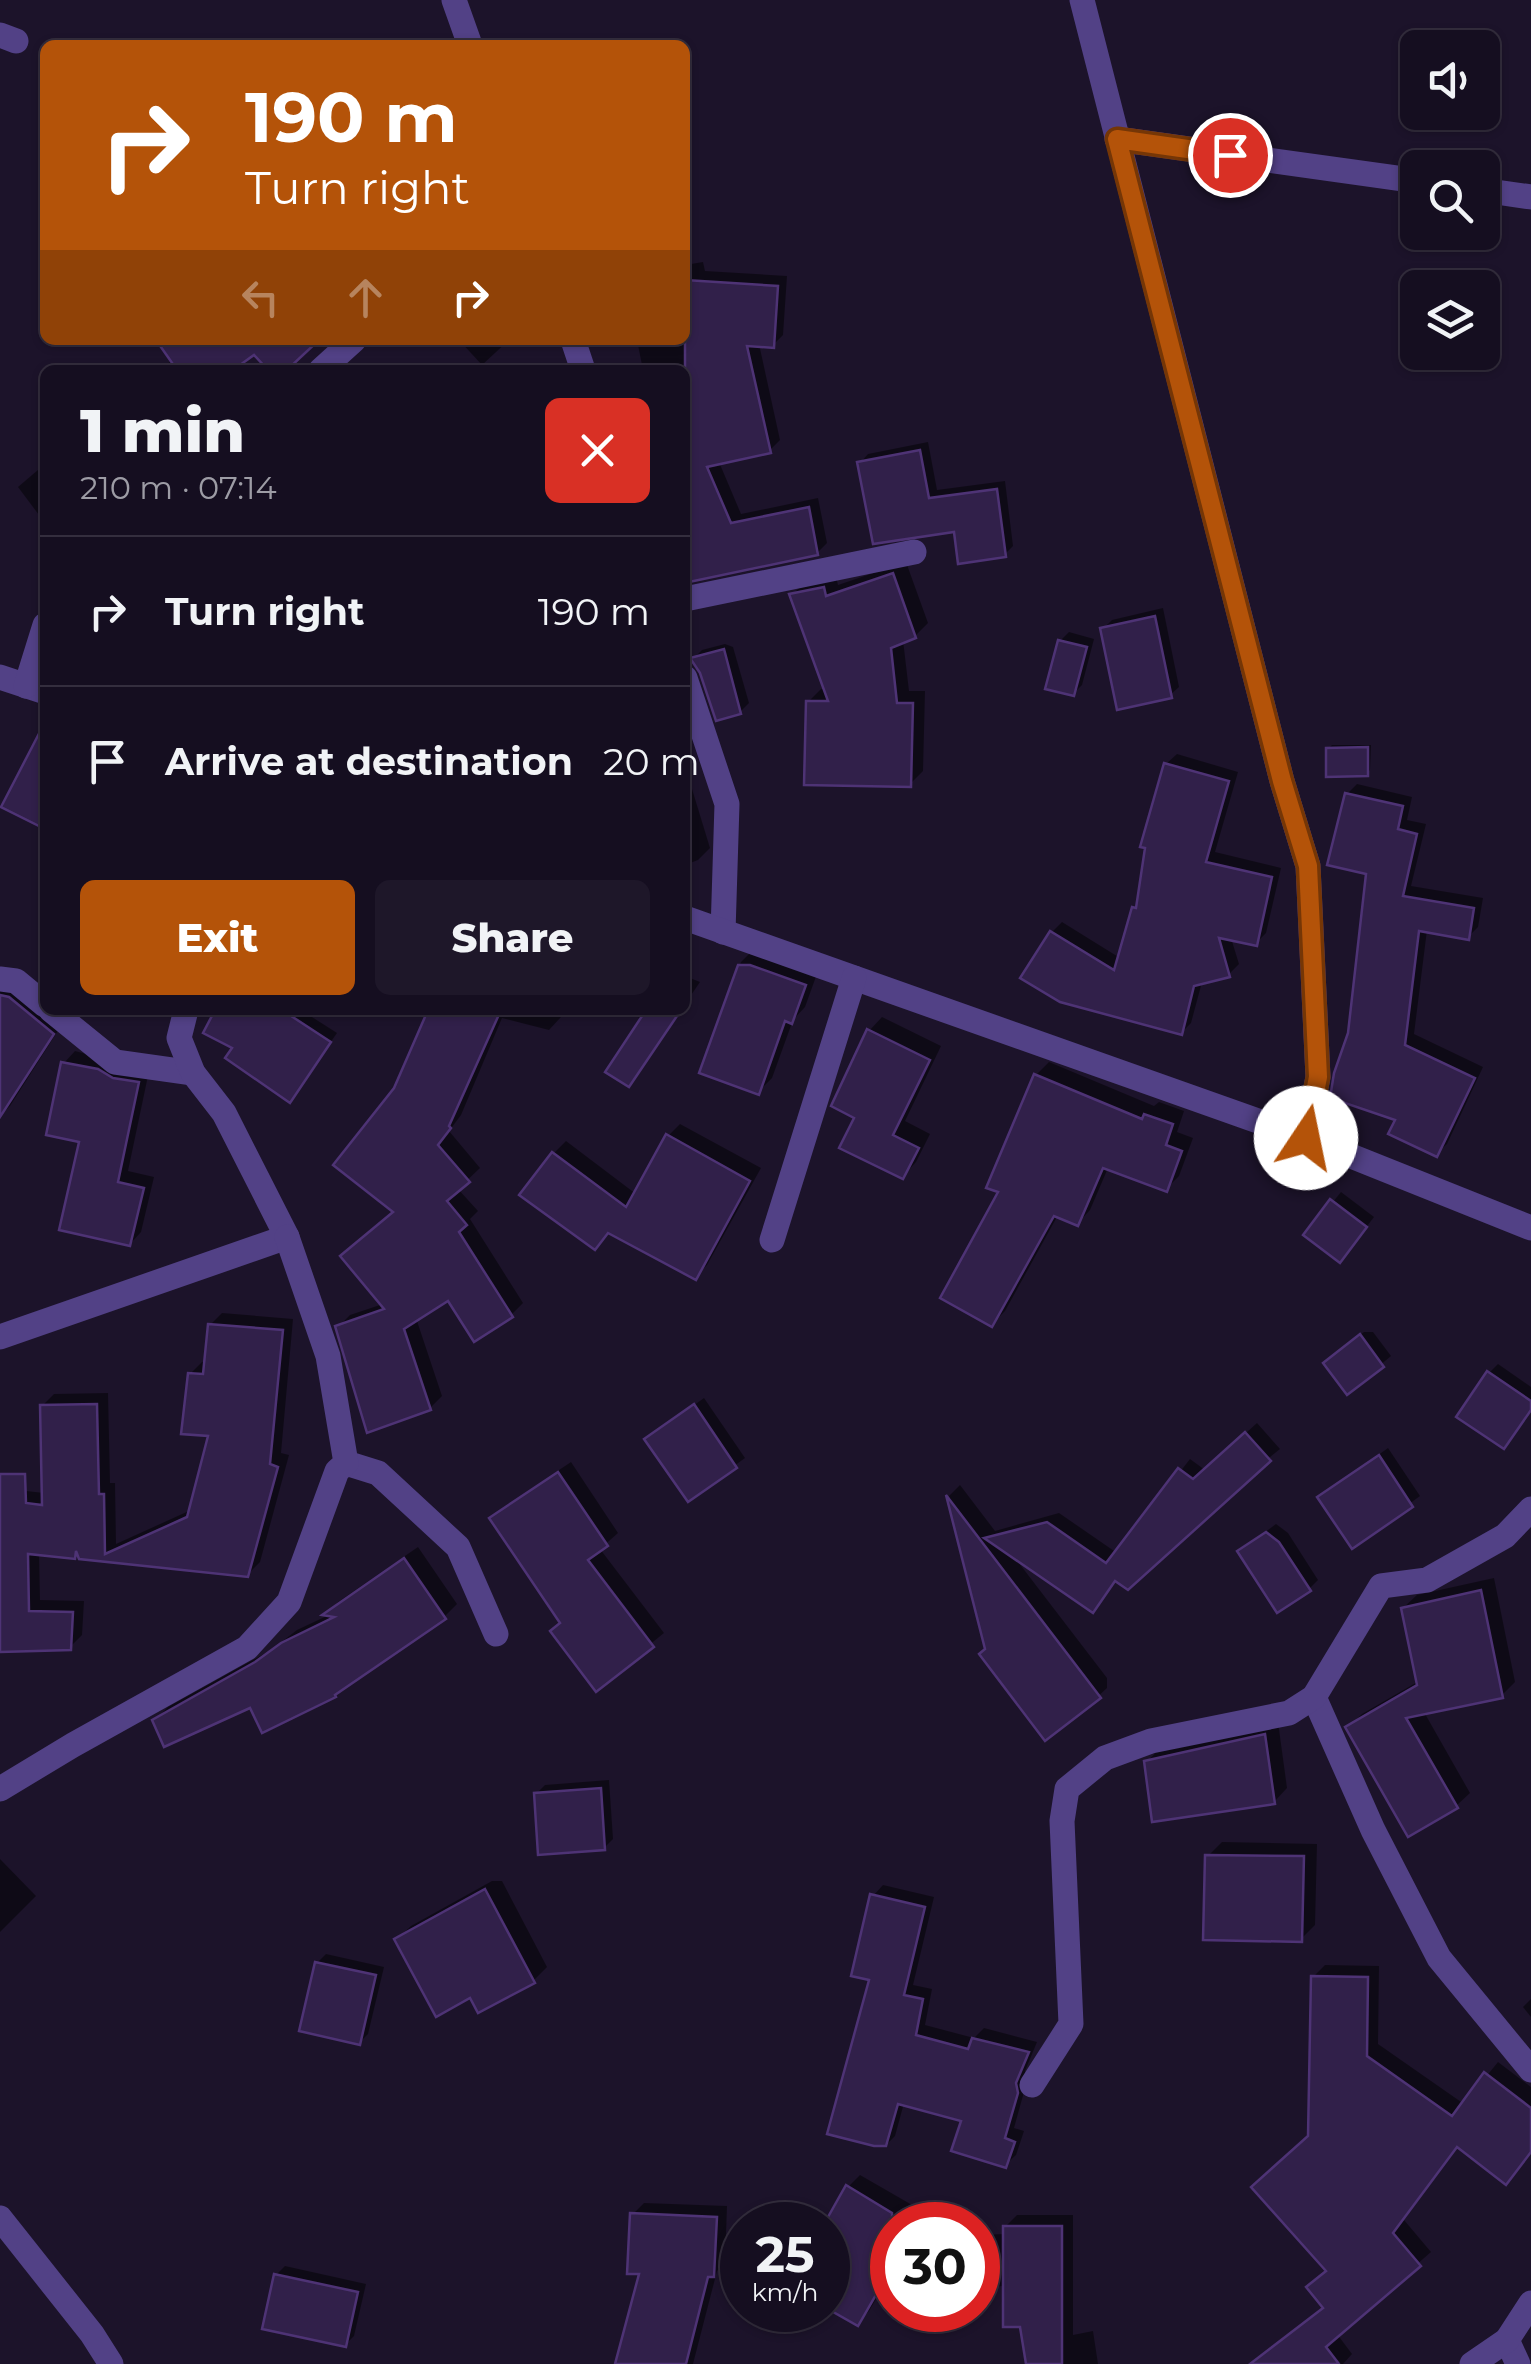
<!DOCTYPE html>
<html lang="en">
<head>
<meta charset="utf-8">
<style>
  :root { --surface:#150e20; --page:#1e1729; --text:#f1f3f6; --muted:#9d9ca5; --line:#342e3e; --accent:#b45309 }
  body { margin:0; font-family:Montserrat,sans-serif; background:var(--page); color:var(--text); height:100vh; display:flex; flex-direction:column; font-size:38px; white-space:nowrap }
  * { box-sizing:border-box; margin:0 }
  p { font-size:32px; color:var(--muted) }
  .icon { flex:none; width:55px; height:55px; fill:none; stroke:currentColor; stroke-width:2; stroke-linecap:round; stroke-linejoin:round }
  .map { position:relative; flex:1; overflow:hidden }
  .details { position:absolute; left:40px; top:365px; width:650px; height:650px; display:flex; flex-direction:column; background:var(--surface); border-radius:15px; box-shadow:0 2px 8px #0004,0 0 0 2px var(--line) }
  .details>* { flex:none }
  .hud { position:absolute; left:40px; top:40px; width:650px; height:305px; border-radius:15px; box-shadow:0 2px 8px #0004,0 0 0 2px var(--line); background:#b45309; color:#fff; overflow:hidden }
  .controls { position:absolute; left:1400px; top:30px; display:grid; gap:20px }
  .controls a { display:grid; place-items:center; width:100px; height:100px; border-radius:15px; background:var(--surface); box-shadow:0 2px 8px #0004,0 0 0 2px var(--line); font-size:50px }
  .speed { position:absolute; left:720px; top:2202px; display:flex; gap:20px; font-size:50px; font-weight:700; text-align:center }
  .speed>* { display:grid; place-content:center; width:130px; height:130px; border-radius:50%; background:var(--surface); box-shadow:0 2px 8px #0004,0 0 0 2px var(--line); line-height:1 }
  .speed small { font-size:25px; font-weight:400 }
  .speed .limit { border:15px solid #d22; background:#fff; color:#111 }
  .pin { position:absolute; display:grid; place-items:center; width:85px; height:85px; color:#fff; margin:-42px; border:5px solid #fff; border-radius:50%; box-shadow:0 2px 10px #0007 }
  .me { position:absolute; width:110px; margin:-55px; rotate:11deg; stroke-linejoin:round; filter:drop-shadow(0 0 8px #0008) }
  .turn { display:flex; align-items:center; gap:35px; height:210px; padding:0 40px; font-size:45px }
  .turn .icon { width:130px; height:130px; stroke-width:2.5 }
  .turn b { display:block; font-size:70px; line-height:85px }
  .lanes { display:flex; align-items:center; height:95px; padding:0 40px; background:#0003; justify-content:center; gap:50px; direction:ltr }
  .lanes .off { opacity:.35 }
  .round { display:grid; place-items:center; flex:none; width:105px; height:105px; border-radius:15px; background:var(--page) }
  .headline { display:flex; align-items:center; justify-content:space-between; height:170px; padding:0 40px }
  h1 { font-size:60px; font-weight:800; line-height:75px }
  .button { display:flex; gap:20px; margin-top:auto; padding:20px 40px }
  .button a { flex:1; height:115px; border-radius:15px; background:var(--accent); color:#fff; font-size:40px; font-weight:800; line-height:115px; text-align:center }
  .button a+a { background:var(--page); color:var(--text) }
  ul { padding:0; list-style:none }
  li { display:flex; align-items:center; gap:30px; height:150px; padding:0 40px; border-top:2px solid var(--line) }
  li div { flex:1 }
  li b { display:block; font-size:38px }
  li em { font-style:normal }
  .map>svg:first-child { display:block }
</style>
</head>
<body>
<div class="map">
<svg width="1531" height="2364" viewBox="0 0 1531 2364">
  <rect width="100%" height="100%" fill="#1c132a"/>
  <g fill="#0007">
    <path d="M703,262L705,271L787,276L783,335L773,345L759,344L780,440L770,450L719,462L741,514L818,498L827,543L817,553L685,547V370H643L637,340H685V265Z"/>
    <path d="M171,340H316L283,370H271L255,352L229,370H159L173,360Z"/>
    <path d="M459,340H509L482,365Z"/>
    <path d="M928,442L937,490L1005,481L1013,546L1004,555L860,463L868,454Z"/>
    <path d="M45,464V516L42,519L18,487Z"/>
    <path d="M906,562L928,623L915,636L903,640L909,691H925L923,771L910,784L808,702L821,689H826L792,595L805,582L836,576L838,585Z"/>
    <path d="M1163,608L1179,687L1170,695L1103,629L1112,620Z"/>
    <path d="M1069,632L1094,639L1082,685L1073,694L1060,641Z"/>
    <path d="M725,644L733,647L749,703L740,712L694,658L702,650Z"/>
    <path d="M1332,745H1371L1370,770L1367,773L1328,749Z"/>
    <path d="M1177,754L1238,772L1215,852L1281,868L1266,933L1256,943L1231,938L1239,964L1229,974L1202,982L1191,1023L1181,1033L1052,932L1062,922L1120,958L1134,908L1139,903L1166,764Z"/>
    <path d="M685,766L710,848L698,860L685,865Z"/>
    <path d="M1357,784L1412,797L1407,820L1426,824L1411,886L1483,898L1478,927L1468,937L1427,930L1414,1034L1483,1067L1447,1144L1436,1154L1399,1118L1350,1034L1369,872L1347,794Z"/>
    <path d="M755,948L818,971L805,1007L793,1020L772,1078L758,1092L702,1072L741,962Z"/>
    <path d="M685,976L700,982L685,1004Z"/>
    <path d="M0,984L66,1018L10,1106L0,1116Z"/>
    <path d="M217,1010H301L337,1033L290,1100L235,1047Z"/>
    <path d="M431,1010H563L561,1017L549,1030L502,1018L461,1115L449,1131L480,1168L458,1189L478,1211L470,1219L523,1303L511,1315L449,1297L416,1318L442,1396L430,1408L338,1327L350,1315L383,1304L395,1211L396,1089Z"/>
    <path d="M681,1010L636,1077L629,1084L643,1019L618,1010Z"/>
    <path d="M882,1017L941,1046L905,1121L930,1134L916,1162L903,1176L857,1117L869,1031Z"/>
    <path d="M75,1051L149,1071L128,1171L154,1177L141,1232L130,1244L82,1140L64,1063Z"/>
    <path d="M1049,1062L1154,1106L1159,1102L1184,1111L1177,1132L1193,1138L1179,1176L1166,1189L1108,1168L1090,1210L1078,1223L1058,1215L1005,1311L992,1324L1001,1191L1036,1075Z"/>
    <path d="M680,1124L761,1168L707,1265L695,1277L610,1231L595,1247L554,1153L566,1141L636,1194L668,1136Z"/>
    <path d="M1341,1192L1374,1217L1348,1251L1306,1235Z"/>
    <path d="M222,1313L293,1319L281,1453L289,1455L260,1562L247,1575L79,1552L74,1556L39,1553L40,1600L84,1601L82,1635L70,1647L0,1650V1488L44,1493L42,1406L54,1394L108,1393L110,1483H115L116,1544L191,1510L211,1434L190,1374L202,1362H207L210,1325Z"/>
    <path d="M1364,1332H1373L1391,1356L1348,1392L1335,1354Z"/>
    <path d="M1498,1364L1531,1387V1410L1504,1446L1489,1373Z"/>
    <path d="M704,1398L745,1458L689,1499L647,1439Z"/>
    <path d="M1257,1423L1280,1449L1117,1579L1093,1610L1015,1558L1107,1678V1688L1094,1700L988,1649L949,1496L960,1485L995,1531L1059,1513L1117,1553L1190,1459L1205,1470Z"/>
    <path d="M1388,1448L1420,1496L1353,1545L1320,1497Z"/>
    <path d="M571,1462L618,1533L600,1549L664,1633L596,1688L562,1622L492,1519L504,1507Z"/>
    <path d="M1276,1524L1288,1533L1318,1580L1309,1589L1240,1551Z"/>
    <path d="M418,1547L457,1604L444,1617L335,1695L155,1720L168,1707L271,1650L297,1630L331,1614L327,1613L338,1602Z"/>
    <path d="M1494,1578L1515,1682L1502,1695L1424,1712L1470,1793L1456,1806L1348,1727L1362,1714L1419,1681L1403,1608L1417,1595Z"/>
    <path d="M1278,1722L1287,1788L1274,1802L1147,1762L1160,1748Z"/>
    <path d="M609,1780L613,1839L604,1848L536,1794L545,1785Z"/>
    <path d="M1222,1842L1317,1844L1315,1925L1301,1939L1208,1856Z"/>
    <path d="M0,1859L36,1896L0,1932Z"/>
    <path d="M492,1881H502L547,1967L534,1980L479,2010L471,1995L397,1939L411,1926Z"/>
    <path d="M883,1885L934,1897L913,1985L932,1989L925,2025L974,2038L984,2028L1037,2042L1025,2071L1027,2081L1014,2128L1024,2131L1016,2155L1005,2165L964,2119L904,2103L895,2136L884,2147L830,2132L872,1978L873,1896Z"/>
    <path d="M326,1954L384,1967L368,2034L359,2043L317,1963Z"/>
    <path d="M1325,1965L1379,1966L1378,2044L1464,2104L1498,2062L1531,2087V2152L1458,2145L1404,2220L1431,2252L1337,2334L1352,2354L1343,2364H1250L1325,2306L1328,2270L1311,2136L1313,1977Z"/>
    <path d="M1531,1999V2017L1523,2007Z"/>
    <path d="M860,2175L926,2213L920,2225H892V2289H882L869,2311L857,2323L828,2306V2267L836,2252L828,2247L826,2225L848,2187Z"/>
    <path d="M644,2203L727,2206L725,2263L717,2271L693,2364H618L642,2272L633,2214Z"/>
    <path d="M1017,2215H1073V2335L1093,2331L1098,2364H1028L1022,2324L1005,2286L978,2287V2235L1005,2234V2227Z"/>
    <path d="M285,2266L366,2284L354,2336L345,2345L276,2275Z"/>
  </g>
  <g fill="#31204a" stroke="#4e3375" stroke-width="2.5">
    <path d="M685,280L778,286L774,348L747,346L771,453L707,467L731,523L809,507L818,555L689,582L685,560Z"/>
    <path d="M156,340H319L287,370H268L254,355L233,370H177Z"/>
    <path d="M920,450L929,498L997,489L1006,557L958,564L954,532L873,544L857,462Z"/>
    <path d="M893,573L916,638L891,648L897,703H913L911,787L804,785L806,701H828L789,594L824,587L826,596Z"/>
    <path d="M1155,616L1172,698L1117,710L1100,628Z"/>
    <path d="M1058,640L1087,647L1074,696L1045,689Z"/>
    <path d="M724,649L741,714L716,721L700,673L690,658Z"/>
    <path d="M45,722V829L1,807Z"/>
    <path d="M1368,747V776L1326,777V748Z"/>
    <path d="M1164,763L1229,781L1206,862L1272,877L1257,946L1219,938L1230,977L1194,986L1182,1035L1060,1002L1020,978L1050,931L1114,970L1132,907L1136,908L1145,848L1140,847Z"/>
    <path d="M1345,793L1403,806L1398,829L1417,834L1403,896L1474,908L1469,940L1419,931L1405,1045L1475,1078L1437,1157L1388,1134L1395,1120L1330,1098L1334,1073L1348,1033L1366,874L1327,865Z"/>
    <path d="M738,965H750L806,985L792,1024L785,1021L759,1095L699,1073Z"/>
    <path d="M0,995L9,997L54,1034L0,1117Z"/>
    <path d="M215,1010H282L331,1042L290,1103L225,1058L232,1048L203,1033Z"/>
    <path d="M428,1010H501L449,1126L451,1128L438,1145L470,1182L447,1201L467,1225L459,1232L513,1317L474,1342L448,1301L404,1329L431,1410L367,1433L335,1326L384,1309L340,1256L393,1212L333,1165L394,1088Z"/>
    <path d="M646,1010H681L629,1087L605,1072Z"/>
    <path d="M867,1029L930,1060L893,1135L919,1148L903,1179L839,1148L854,1118L831,1106Z"/>
    <path d="M61,1062L98,1069L113,1078L139,1082L118,1182L144,1188L130,1246L59,1230L79,1142L46,1135Z"/>
    <path d="M1034,1074L1142,1119L1144,1114L1173,1124L1166,1145L1182,1151L1167,1192L1103,1168L1078,1226L1054,1216L992,1327L940,1298L998,1192L986,1188Z"/>
    <path d="M666,1134L750,1181L696,1280L608,1233L595,1250L519,1195L552,1152L626,1207Z"/>
    <path d="M1330,1199L1367,1227L1340,1263L1303,1235Z"/>
    <path d="M208,1324L283,1330L270,1464L278,1467L248,1577L79,1559L76,1551L75,1559L28,1554L29,1611L73,1612L71,1650L0,1652V1474H25L26,1503L42,1505L40,1405L97,1404L99,1494H104L105,1554L187,1517L208,1436L181,1434L188,1373L203,1374Z"/>
    <path d="M1360,1334L1384,1367L1347,1395L1323,1363Z"/>
    <path d="M1487,1371L1531,1401V1410L1504,1449L1456,1417Z"/>
    <path d="M694,1404L737,1468L688,1502L644,1439Z"/>
    <path d="M1245,1432L1271,1461L1128,1590L1115,1581L1093,1613L984,1538L1047,1522L1106,1563L1178,1468L1193,1479Z"/>
    <path d="M1379,1455L1413,1507L1352,1549L1317,1497Z"/>
    <path d="M558,1472L608,1546L588,1560L654,1647L596,1692L550,1631L560,1623L489,1518Z"/>
    <path d="M946,1495L1101,1698L1045,1741L979,1654L985,1649Z"/>
    <path d="M1266,1532L1279,1542L1311,1591L1277,1613L1237,1551Z"/>
    <path d="M404,1558L446,1619L335,1695L336,1697L262,1733L250,1708L164,1747L152,1720L255,1662L281,1643L334,1617L322,1615Z"/>
    <path d="M1481,1590L1503,1698L1406,1718L1458,1808L1408,1837L1345,1727L1417,1685L1401,1608Z"/>
    <path d="M1265,1734L1275,1804L1152,1822L1144,1761Z"/>
    <path d="M601,1788L605,1850L538,1855L534,1793Z"/>
    <path d="M1205,1855L1304,1856L1302,1942L1203,1940Z"/>
    <path d="M485,1889L535,1983L478,2013L470,1998L436,2017L394,1939Z"/>
    <path d="M870,1894L925,1907L904,1995L923,1999L916,2035L968,2049L972,2038L1029,2052L1016,2083L1018,2093L1005,2138L1015,2142L1006,2168L951,2151L961,2121L898,2104L886,2146H874L827,2134L869,1980L851,1976Z"/>
    <path d="M315,1962L376,1975L360,2045L299,2031Z"/>
    <path d="M1311,1976L1368,1977L1367,2056L1452,2116L1484,2072L1531,2108V2152L1506,2185L1457,2147L1393,2233L1421,2266L1326,2347L1339,2364H1250L1323,2308L1306,2287L1326,2271L1251,2187L1308,2136Z"/>
    <path d="M846,2185L892,2213V2267L858,2326L828,2309V2217Z"/>
    <path d="M630,2213L717,2217L714,2277H708L686,2364H615L639,2274H627Z"/>
    <path d="M1003,2226H1062V2364H1026L1020,2327H1003Z"/>
    <path d="M274,2274L358,2292L346,2347L262,2329Z"/>
  </g>
  <g fill="none" stroke-linecap="round" stroke-linejoin="round">
    <g stroke="#524186" stroke-width="25">
      <path d="M454,0L470,45"/>
      <path d="M1082,0L1282,781L1308,866L1318,1077L1306,1138"/>
      <path d="M0,35L16,41"/>
      <path d="M1117,139L1418,181"/>
      <path d="M1482,190L1531,197"/>
      <path d="M573,340L583,370"/>
      <path d="M321,370L354,340"/>
      <path d="M685,599L914,552"/>
      <path d="M0,677L45,692"/>
      <path d="M685,678L727,804L723,932"/>
      <path d="M26,686L45,625"/>
      <path d="M685,918L1306,1138L1531,1228"/>
      <path d="M0,979L16,981L45,1005"/>
      <path d="M51,1010L115,1062L193,1073"/>
      <path d="M772,1240L854,978"/>
      <path d="M0,1337L287,1237L224,1113L193,1073L179,1038L186,1010"/>
      <path d="M346,1463L378,1473L458,1547L496,1634"/>
      <path d="M1314,1697L1373,1830L1439,1958L1531,2070"/>
      <path d="M0,1789L73,1745L247,1648L289,1602L337,1471L346,1463L328,1356L287,1237"/>
      <path d="M1032,2085L1071,2024L1062,1821L1067,1789L1105,1758L1151,1741L1289,1713L1314,1697L1381,1586L1427,1580L1505,1536L1531,1509"/>
      <path d="M0,2218L92,2334L111,2364"/>
      <path d="M1507,2340L1518,2364"/>
      <path d="M1472,2364L1507,2340L1531,2303"/>
    </g>
  </g>
  <g fill="none" stroke-linecap="round" stroke-linejoin="round">
    <defs>
      <path id="route" d="M1230,155L1117,139L1282,781L1308,866L1318,1077L1306,1138"/>
    </defs>
    <use href="#route" stroke="#753606" stroke-width="25"/>
    <use href="#route" stroke="#b45309" stroke-width="18"/>
  </g>
</svg>
<div class="controls">
<a><svg class="icon" aria-label="sound" viewBox="0 0 24 24"><path d="M4 9h4l5-4v14l-5-4H4zM17 9q2 3 0 6"/></svg></a>
<a><svg class="icon" aria-label="search" viewBox="0 0 24 24"><circle cx="10" cy="10" r="6"/><path d="M15 15l6 6"/></svg></a>
<a><svg class="icon" aria-label="layers" viewBox="0 0 24 24"><path d="M12 4l9 5-9 5-9-5zM3 14l9 5 9-5"/></svg></a>
</div>
<div class="speed"><div>25<small>km/h</small></div><div class="limit">30</div></div>
<div class="pin" style="left:1230px;top:155px;background:#d93025"><svg class="icon" aria-label="arrive" viewBox="0 0 24 24"><path d="M6 21V4h12l-3 4 3 4H6"/></svg></div>
<svg class="me" style="left:1306px;top:1138px" viewBox="-20 -20 40 40"><circle r="19" fill="#fff"/><path d="M0-13L10 11 0 6-10 11z" fill="#b45309"/></svg>
<div class="hud">
<div class="turn"><svg class="icon" aria-label="right" viewBox="0 0 24 24"><path d="M7 20v-9h11M14 6l5 5-5 5"/></svg><div><b>190 m</b>Turn right</div></div>
<div class="lanes"><svg class="icon off" aria-label="left" viewBox="0 0 24 24"><path d="M17 20v-9H6M10 6l-5 5 5 5"/></svg><svg class="icon off" aria-label="ahead" viewBox="0 0 24 24"><path d="M12 20V5M6 11l6-6 6 6"/></svg><svg class="icon" aria-label="right" viewBox="0 0 24 24"><path d="M7 20v-9h11M14 6l5 5-5 5"/></svg></div>
</div>
<section class="details">
<div class="headline"><div><h1>1 min</h1><p>210 m · 07:14</p></div><a class="round" style="background:#d93025;color:#fff"><svg class="icon" aria-label="close" viewBox="0 0 24 24"><path d="M6 6l12 12M18 6L6 18"/></svg></a></div>
<ul>
<li><svg class="icon" aria-label="right" viewBox="0 0 24 24"><path d="M7 20v-9h11M14 6l5 5-5 5"/></svg><div><b>Turn right</b></div><em>190 m</em></li>
<li><svg class="icon" aria-label="arrive" viewBox="0 0 24 24"><path d="M6 21V4h12l-3 4 3 4H6"/></svg><div><b>Arrive at destination</b></div><em>20 m</em></li>
</ul>
<div class="button"><a>Exit</a><a>Share</a></div>
</section>
</div>
</body>
</html>
